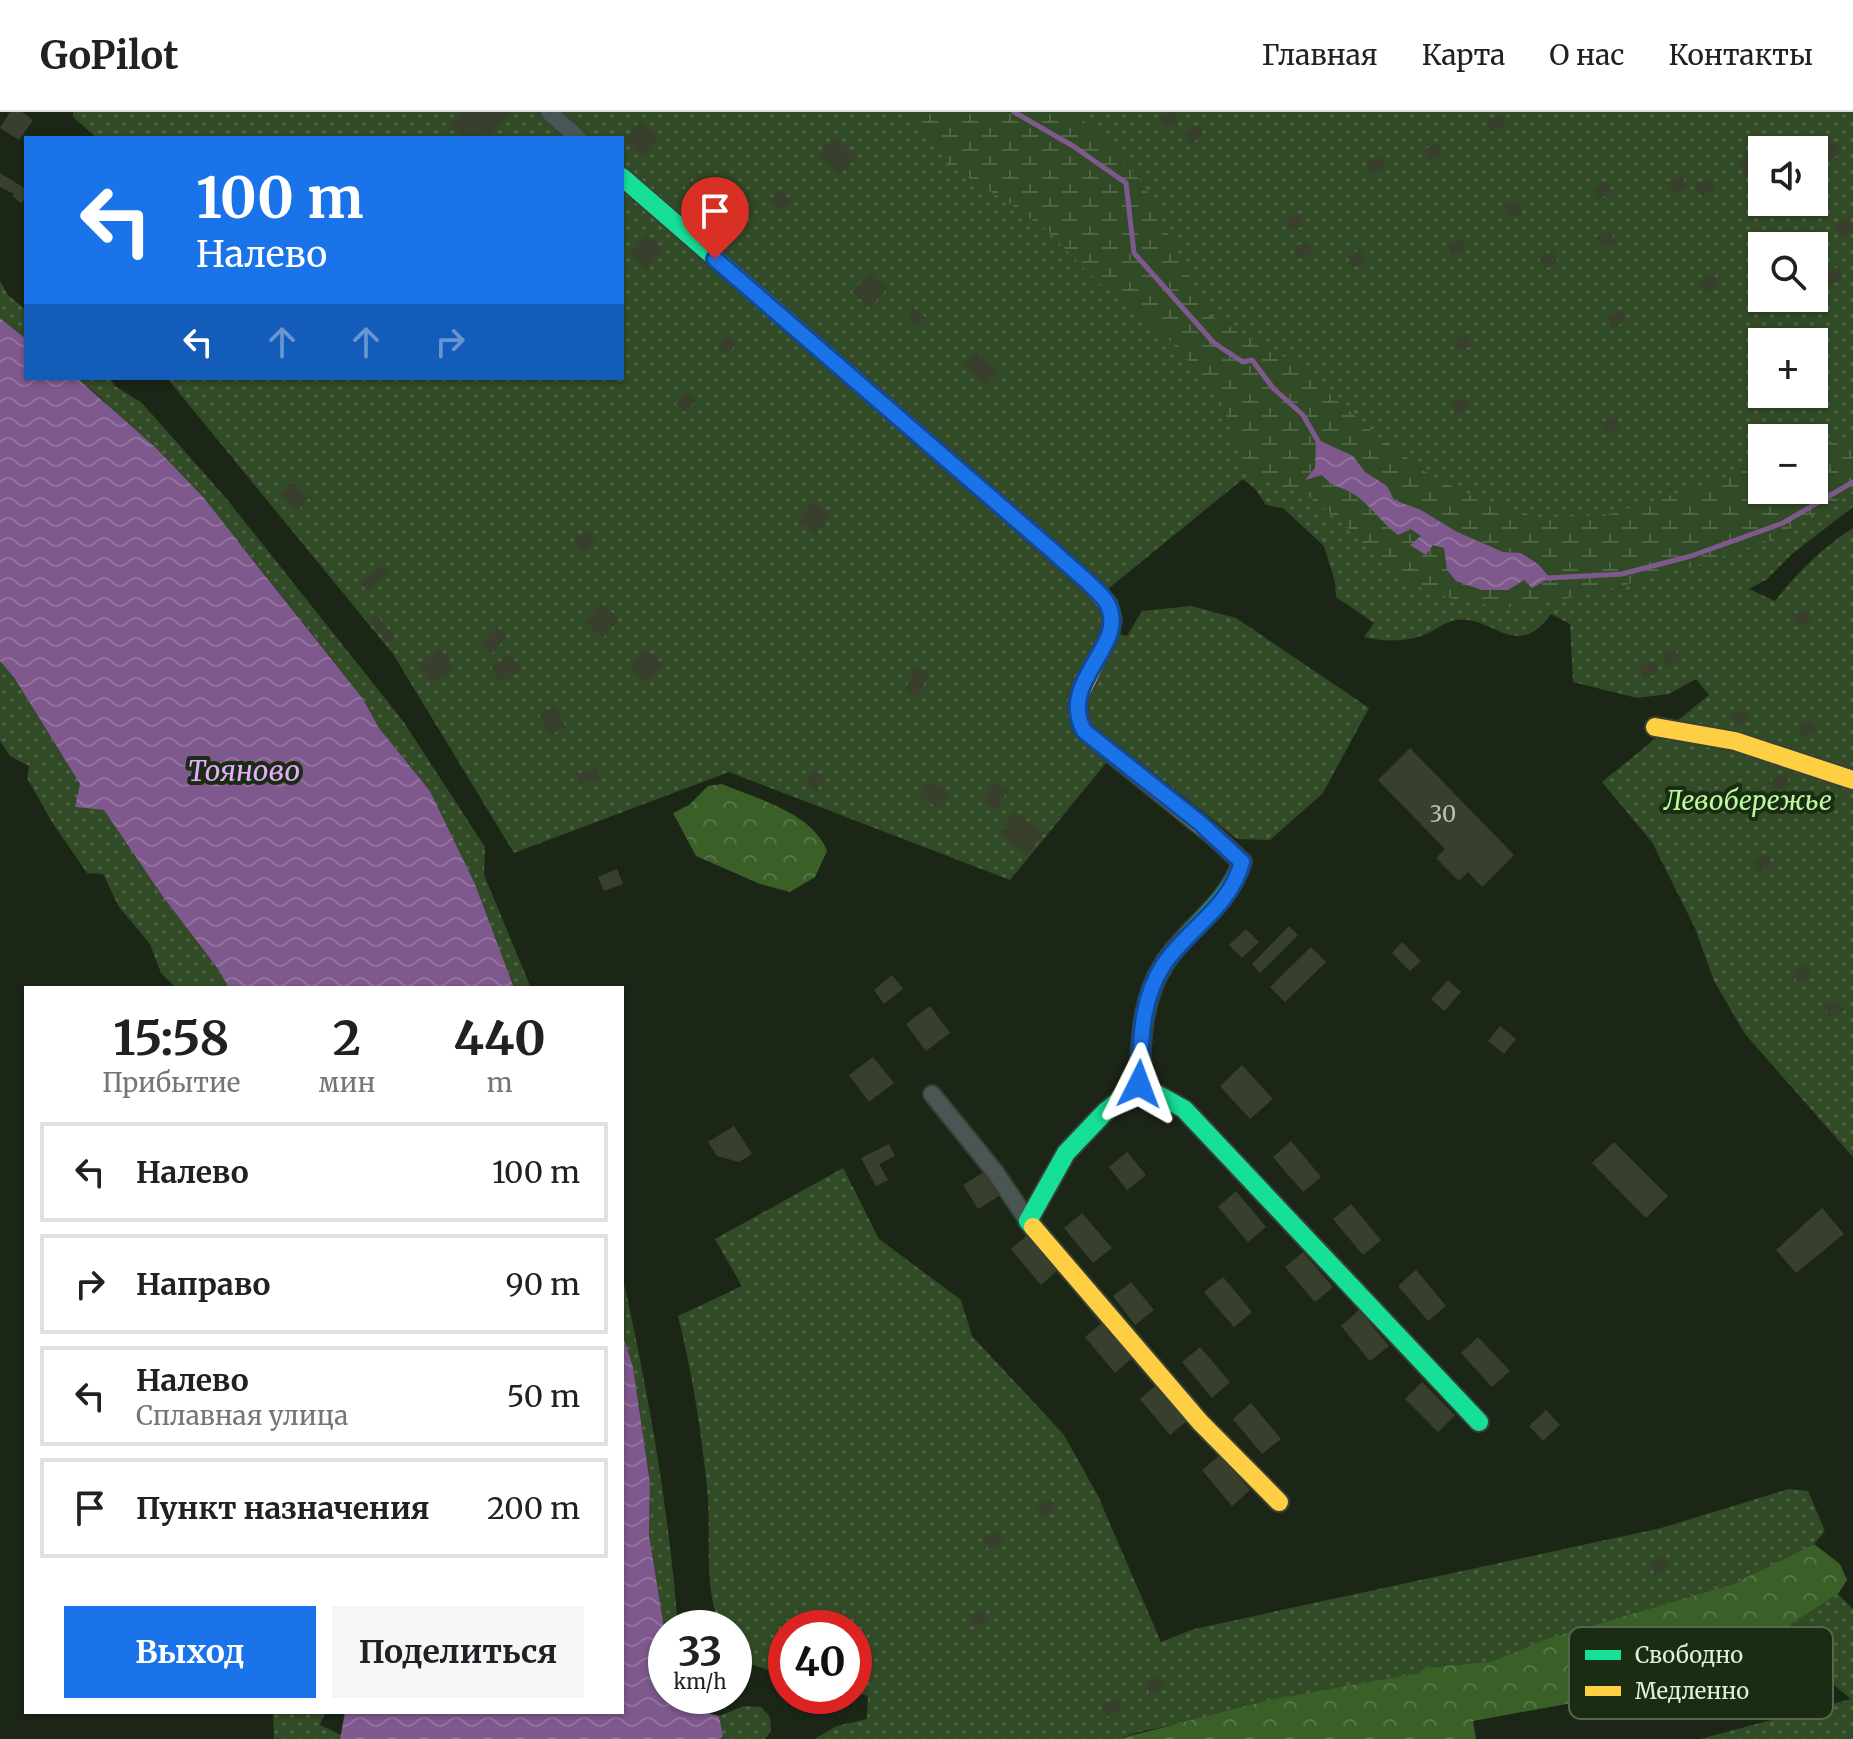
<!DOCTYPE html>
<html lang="ru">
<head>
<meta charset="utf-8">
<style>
  :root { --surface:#fff; --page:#f6f6f6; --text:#202124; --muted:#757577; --line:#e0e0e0; --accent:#1a73e8 }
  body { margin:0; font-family:Merriweather,serif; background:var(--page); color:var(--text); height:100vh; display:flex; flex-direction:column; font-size:30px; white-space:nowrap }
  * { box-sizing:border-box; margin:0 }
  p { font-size:26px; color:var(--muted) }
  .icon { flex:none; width:44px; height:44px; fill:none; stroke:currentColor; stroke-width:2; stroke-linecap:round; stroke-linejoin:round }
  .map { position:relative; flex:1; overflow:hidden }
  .side { position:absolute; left:24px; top:874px; width:600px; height:728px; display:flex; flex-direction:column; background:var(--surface); border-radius:0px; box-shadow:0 2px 6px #0004 }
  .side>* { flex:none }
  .guide { position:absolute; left:24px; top:24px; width:600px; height:244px; border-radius:0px; box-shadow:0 2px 6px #0004; background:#1a73e8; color:#fff; overflow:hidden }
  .buttons { position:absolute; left:1748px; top:24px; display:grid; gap:16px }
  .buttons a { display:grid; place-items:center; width:80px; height:80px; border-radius:0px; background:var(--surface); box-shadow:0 2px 6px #0004; font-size:40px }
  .speed { position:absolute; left:648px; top:1498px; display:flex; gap:16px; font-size:40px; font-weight:700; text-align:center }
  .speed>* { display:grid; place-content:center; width:104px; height:104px; border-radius:50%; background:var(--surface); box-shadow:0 2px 6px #0004; line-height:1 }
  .speed small { font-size:20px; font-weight:400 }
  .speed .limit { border:12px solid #d22; background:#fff; color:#111 }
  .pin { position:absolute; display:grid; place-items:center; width:68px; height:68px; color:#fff; margin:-82px -34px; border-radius:50% 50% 50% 0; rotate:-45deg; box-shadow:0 0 8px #0007 }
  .pin .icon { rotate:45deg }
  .me { position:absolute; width:88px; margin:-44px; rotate:3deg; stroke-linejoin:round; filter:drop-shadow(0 0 6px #0008) }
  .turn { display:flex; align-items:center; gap:28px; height:168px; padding:0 40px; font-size:36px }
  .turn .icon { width:104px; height:104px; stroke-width:2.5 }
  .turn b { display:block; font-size:56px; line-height:68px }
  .lanes { display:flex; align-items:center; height:76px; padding:0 40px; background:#0003; justify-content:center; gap:40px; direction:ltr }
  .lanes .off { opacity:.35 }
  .eta { display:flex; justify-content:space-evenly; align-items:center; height:136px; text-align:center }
  .eta b { font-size:48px; font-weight:700; line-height:56px }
  .action { display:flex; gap:16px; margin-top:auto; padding:16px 40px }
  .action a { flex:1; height:92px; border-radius:0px; background:var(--accent); color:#fff; font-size:32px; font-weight:700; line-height:92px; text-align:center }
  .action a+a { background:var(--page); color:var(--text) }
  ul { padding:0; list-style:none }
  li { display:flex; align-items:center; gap:24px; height:100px; margin:0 16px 12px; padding:0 24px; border:4px solid var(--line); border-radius:0px }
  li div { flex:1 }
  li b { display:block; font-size:30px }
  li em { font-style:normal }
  header { display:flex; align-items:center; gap:48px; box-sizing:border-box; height:112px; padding:0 40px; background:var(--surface); border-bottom:2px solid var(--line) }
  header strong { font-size:38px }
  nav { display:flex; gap:44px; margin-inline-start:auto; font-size:28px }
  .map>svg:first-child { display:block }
</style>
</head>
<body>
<header>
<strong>GoPilot</strong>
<nav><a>Главная</a><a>Карта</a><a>О нас</a><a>Контакты</a></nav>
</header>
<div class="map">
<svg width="1853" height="1627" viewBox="0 0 1853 1627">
  <defs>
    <pattern id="grass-dots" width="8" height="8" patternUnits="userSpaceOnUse" patternTransform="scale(2)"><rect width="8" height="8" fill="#324b27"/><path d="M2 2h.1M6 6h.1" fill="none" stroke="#506546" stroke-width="1.8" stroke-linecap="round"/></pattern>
    <pattern id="forest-crowns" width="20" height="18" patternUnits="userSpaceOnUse" patternTransform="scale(2)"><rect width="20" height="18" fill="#3a5f27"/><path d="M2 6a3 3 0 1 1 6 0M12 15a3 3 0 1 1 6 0" fill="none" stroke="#567646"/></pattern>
    <pattern id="wetland-marsh" width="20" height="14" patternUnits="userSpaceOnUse" patternTransform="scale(2)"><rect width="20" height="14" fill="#324b27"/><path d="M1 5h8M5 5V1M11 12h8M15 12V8" fill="none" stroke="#506546"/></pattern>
    <pattern id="water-waves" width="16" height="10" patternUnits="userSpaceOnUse" patternTransform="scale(2)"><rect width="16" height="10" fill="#7f598e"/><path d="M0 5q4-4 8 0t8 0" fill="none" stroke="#91719d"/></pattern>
  </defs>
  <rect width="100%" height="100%" fill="#1c2617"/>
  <g fill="url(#grass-dots)" fill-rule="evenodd">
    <path d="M73,0H1853V395L1792,442L1767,467L1749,477L1775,489C1798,460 1822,436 1853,416V1045L1745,922L1714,869L1695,816L1652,730L1602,670L1709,583L1696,567L1669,582L1637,586L1573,570L1570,512L1551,502C1516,551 1493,502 1455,508C1446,510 1435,518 1426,522C1408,530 1384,530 1364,525L1374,511L1336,485L1335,470L1324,434L1283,396L1266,393L1256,378L1243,367L1098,485L1103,518L1127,524L1142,499L1191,494L1236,506L1369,596L1323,681L1270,728L1237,727L1120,634L1010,768L729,660L514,741L393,542L167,266H622V26H97L73,5ZM1762,38H1814V90H1762ZM1762,134H1814V186H1762ZM1762,230H1814V282H1762ZM1762,326H1814V378H1762Z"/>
    <path d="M0,169L8,183L26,198V227L0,206Z"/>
    <path d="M77,266H110L115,274L142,291L225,385L403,609L485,735L484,763L531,876H514L475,772L430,679L379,616L363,587L240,431L102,287Z"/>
    <path d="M0,549L15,567L80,672L104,697L161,782L218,857L229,876H176L161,861L150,832L119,795L103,762L87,761L52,710L27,666L29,654L10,644L0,629Z"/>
    <path d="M843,1056L879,1127L961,1188L972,1224L1064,1323L1098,1384L1161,1530L1194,1517L1661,1416L1789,1377L1808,1379L1825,1419L1814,1432L1733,1472L1543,1528L1493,1549L1424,1556L1420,1561L1139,1620L1118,1627H814L837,1614L867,1607L868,1584L854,1580V1516H786V1562C772,1559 738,1552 734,1536C733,1530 734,1522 734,1516H721C702,1473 712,1421 707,1375C701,1317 692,1260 678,1204L742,1174L715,1127Z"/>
    <path d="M622,1162C648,1279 669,1397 678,1516H666V1528L649,1423L650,1371L633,1255L622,1221Z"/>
    <path d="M1838,1482L1853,1497V1627H1700L1851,1587L1778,1527L1793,1511Z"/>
    <path d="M744,1594L761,1595L770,1605L771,1619L765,1627H720L723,1624L719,1604Z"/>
    <path d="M273,1600H325L320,1613L341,1623L340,1627H274Z"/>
  </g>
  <g fill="url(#forest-crowns)">
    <path d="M722,672C757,687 813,701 827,739L815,765L790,780L760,772L696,744L673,701L689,693L708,674Z"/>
    <path d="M1814,1432L1840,1452L1847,1468L1838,1482L1793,1511L1778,1527L1726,1563L1473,1609L1476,1627H1118L1269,1588L1419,1561L1424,1556L1493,1549L1543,1528L1733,1472Z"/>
  </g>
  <path fill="url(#wetland-marsh)" fill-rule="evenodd" d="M910,0H1075L1141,68L1210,204L1310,259L1367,316L1431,364L1486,391L1538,405L1604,404L1731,364L1756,338L1762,336V378H1814V327L1837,330L1853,325V379L1773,427L1701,452L1606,478L1521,496L1459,489L1399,468L1350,418L1307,383L1257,365L1241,349L1238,332L1215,278L1160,218L1099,172L1051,122L1015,95L949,53ZM1317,328L1353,344L1364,360L1387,374L1394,388L1405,394L1421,398L1457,420L1503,440L1521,441L1447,458L1444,436L1433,433L1426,443L1411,434L1421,424L1410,417L1386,413C1378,401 1364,387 1351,380C1337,373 1334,376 1322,363L1307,367L1316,357Z"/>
  <g fill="url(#water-waves)">
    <path d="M0,206L26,227V266H77L157,337L203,385L363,587L379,616L430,679L475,772L514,876H229L218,857L161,782L104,698L75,695L80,672L15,567L0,549Z"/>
    <path d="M1316,327L1353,344L1365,360L1387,374L1394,388L1421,398L1457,420L1503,440L1521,441L1538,452L1550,466L1532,476L1524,468L1508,478H1482L1456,469L1447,458L1444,436L1433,433L1426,443L1410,433L1421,424L1411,417L1398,423C1382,411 1372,395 1355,383C1341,373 1337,379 1322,363L1305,368L1315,356Z"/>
    <path d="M622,1221L633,1255L650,1371L649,1423L666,1528V1584H685L700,1599L719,1604L723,1624L720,1627H340L345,1600H622Z"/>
  </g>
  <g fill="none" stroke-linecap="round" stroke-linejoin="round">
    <g stroke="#7f598e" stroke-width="5">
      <path d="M1014,0L1073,34L1126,71L1134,141L1214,231L1243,250L1252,248L1273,276L1303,303L1319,331"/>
      <path d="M1547,466L1622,462L1691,444L1783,411L1853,370"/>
    </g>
  </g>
  <g fill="#393f2d">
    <path d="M10,0H22L33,8L19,28L0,16Z"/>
    <path d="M461,0H510L490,25L486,21L481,26H465L450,14Z"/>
    <path d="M1169,0H1174L1179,10L1165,16L1159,5Z"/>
    <path d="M1500,2L1506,13L1492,20L1487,9Z"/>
    <path d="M641,9L659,25L642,44L624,28Z"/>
    <path d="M1199,13L1204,24L1190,31L1185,20Z"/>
    <path d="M834,25L857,44L840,63L818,43Z"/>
    <path d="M1837,30L1843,41L1829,48L1823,36Z"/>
    <path d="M1437,31L1442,43L1428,49L1423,38Z"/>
    <path d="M1752,42L1758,53L1744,60L1738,48Z"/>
    <path d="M1380,44L1385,55L1371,62L1366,50Z"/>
    <path d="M0,61L26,77V85L21,91L12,84L14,82L0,75Z"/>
    <path d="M1682,64L1687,76L1673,82L1667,71Z"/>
    <path d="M1710,66L1715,78L1701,84L1695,73Z"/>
    <path d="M1607,69L1613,81L1598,87L1593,76Z"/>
    <path d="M779,78L791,88L782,98L770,88Z"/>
    <path d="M1518,88L1523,100L1509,106L1504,95Z"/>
    <path d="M1300,102L1305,113L1291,120L1286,108Z"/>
    <path d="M1848,106L1853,119L1840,125L1834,113Z"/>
    <path d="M1610,118L1615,129L1602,136L1596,125Z"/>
    <path d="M646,123L663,137L647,157L630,143Z"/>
    <path d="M1461,126L1466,137L1452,144L1447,133Z"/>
    <path d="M1307,129L1313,140L1299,147L1293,136Z"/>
    <path d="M1361,138L1367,149L1352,156L1347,144Z"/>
    <path d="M1553,139L1558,151L1544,157L1539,146Z"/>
    <path d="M1838,155L1843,167L1829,173L1824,162Z"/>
    <path d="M869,161L887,176L870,196L852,180Z"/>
    <path d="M1714,163L1720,174L1706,181L1700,169Z"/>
    <path d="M914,196L926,206L917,215L906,205Z"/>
    <path d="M1621,198L1626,209L1612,216L1607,205Z"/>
    <path d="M1468,222L1473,233L1459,240L1454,228Z"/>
    <path d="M727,223L737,231L727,243L717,235Z"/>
    <path d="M976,239L999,260L986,273L963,253Z"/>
    <path d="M686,280L696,289L685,300L676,292Z"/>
    <path d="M1465,285L1470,296L1456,303L1451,292Z"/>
    <path d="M1615,304L1620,315L1606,322L1601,311Z"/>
    <path d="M292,370L309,386L298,399L280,382Z"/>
    <path d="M813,389L831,403L815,423L797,409Z"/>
    <path d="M587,418L596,429L582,441L573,430Z"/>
    <path d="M383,453L389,461L367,479L361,471Z"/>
    <path d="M601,491L619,507L603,526L585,510Z"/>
    <path d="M1806,497L1812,508L1798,515L1792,503Z"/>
    <path d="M376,502L396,527L390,533L369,507Z"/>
    <path d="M497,515L507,525L491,542L481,533Z"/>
    <path d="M441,537L454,557L431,572L418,552Z"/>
    <path d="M645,537L664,553L647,572L629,556Z"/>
    <path d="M1675,537L1681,548L1667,555L1661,544Z"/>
    <path d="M511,543L521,558L501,571L491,555Z"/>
    <path d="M1653,549L1659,560L1644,567L1639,556Z"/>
    <path d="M916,555L929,561L918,584L905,578Z"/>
    <path d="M556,594L566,616L548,623L539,602Z"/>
    <path d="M1744,597L1750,608L1736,615L1730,604Z"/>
    <path d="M1812,608L1817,619L1803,626L1798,615Z"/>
    <path d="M1410,636L1514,743L1482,775L1468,760L1459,769L1436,746L1445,737L1378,668Z"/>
    <path d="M597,656L600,666L580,672L577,662Z"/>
    <path d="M814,659L825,665L816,679L806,672Z"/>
    <path d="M1785,661L1790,673L1776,679L1771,668Z"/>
    <path d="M929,669L950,682L940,697L919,684Z"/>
    <path d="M995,670L1009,678L995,698L982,689Z"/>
    <path d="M1014,700L1044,720L1028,743L999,722Z"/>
    <path d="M1767,742L1773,753L1758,760L1753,748Z"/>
    <path d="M617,757L623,772L604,779L598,765Z"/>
    <path d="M1289,814L1298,823L1260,861L1252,852Z"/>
    <path d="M1246,817L1259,830L1242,846L1229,833Z"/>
    <path d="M1402,830L1421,849L1410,859L1392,841Z"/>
    <path d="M1311,835L1326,850L1285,890L1270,875Z"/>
    <path d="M1807,853L1812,865L1798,871L1792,860Z"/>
    <path d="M892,863L903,877L884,892L874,878Z"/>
    <path d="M1448,868L1461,880L1444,899L1431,887Z"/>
    <path d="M1839,888L1844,899L1830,906L1825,895Z"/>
    <path d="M930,894L950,921L926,939L906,912Z"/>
    <path d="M1500,914L1516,927L1504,942L1488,929Z"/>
    <path d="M873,945L894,971L869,990L849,963Z"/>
    <path d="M1242,953L1273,987L1250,1007L1220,974Z"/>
    <path d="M734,1014L752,1042L739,1050L717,1044L708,1030Z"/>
    <path d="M1291,1029L1321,1065L1303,1080L1273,1045Z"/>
    <path d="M1614,1030L1668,1084L1646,1106L1592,1051Z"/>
    <path d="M889,1032L895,1044L879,1052L888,1068L876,1074L861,1046Z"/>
    <path d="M1127,1040L1146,1063L1127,1078L1109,1055Z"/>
    <path d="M984,1060L999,1084L978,1097L963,1073Z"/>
    <path d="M1236,1079L1266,1115L1248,1130L1218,1095Z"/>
    <path d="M1351,1092L1381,1128L1363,1143L1333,1107Z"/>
    <path d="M1822,1096L1844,1122L1796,1161L1776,1138Z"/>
    <path d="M1082,1101L1112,1136L1093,1151L1064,1116Z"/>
    <path d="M1029,1122L1059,1157L1041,1173L1011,1137Z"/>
    <path d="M1303,1140L1333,1175L1315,1190L1285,1155Z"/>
    <path d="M1416,1158L1446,1194L1428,1209L1398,1174Z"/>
    <path d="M1223,1165L1252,1200L1234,1215L1204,1180Z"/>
    <path d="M1131,1170L1154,1198L1135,1213L1113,1184Z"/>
    <path d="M1359,1198L1389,1234L1370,1249L1341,1214Z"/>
    <path d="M1103,1210L1133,1245L1115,1261L1085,1225Z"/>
    <path d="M1478,1225L1510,1259L1492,1275L1461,1241Z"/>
    <path d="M1200,1235L1230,1270L1212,1286L1182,1250Z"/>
    <path d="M1422,1270L1455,1303L1438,1320L1405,1287Z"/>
    <path d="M1158,1272L1188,1308L1170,1323L1140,1287Z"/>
    <path d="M1251,1291L1281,1327L1262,1342L1233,1307Z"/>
    <path d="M1546,1298L1560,1313L1543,1329L1529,1314Z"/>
    <path d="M1220,1343L1250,1378L1232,1394L1202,1358Z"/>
    <path d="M1051,1387L1056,1398L1042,1405L1037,1394Z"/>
    <path d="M997,1419L1003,1431L989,1437L983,1426Z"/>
    <path d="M1664,1444L1669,1455L1655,1462L1649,1451Z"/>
    <path d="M983,1497L988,1508L974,1515L969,1504Z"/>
    <path d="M1159,1564L1164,1576L1150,1582L1145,1571Z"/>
    <path d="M1116,1587L1121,1598L1107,1605L1101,1593Z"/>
  </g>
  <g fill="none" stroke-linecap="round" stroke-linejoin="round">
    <defs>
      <g id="street">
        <path d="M549,0L578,26"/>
        <path d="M932,982L995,1060L1028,1109"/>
      </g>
      <g id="fast">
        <path d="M622,65L1007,399"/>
        <path d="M1139,972L1184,997L1479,1310"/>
        <path d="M1033,1115L1028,1109L1066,1041L1105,1000L1139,972C1141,931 1141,888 1164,852C1188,815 1227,794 1242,750L1214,724"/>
      </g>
      <g id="slow">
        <path d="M1007,399L1092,474L1108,493L1112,508L1109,523L1079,584L1078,601L1084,619L1214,724"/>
        <path d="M1655,615L1735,629L1853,668"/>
        <path d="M1033,1115L1200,1310L1279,1390"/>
      </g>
    </defs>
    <use href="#street" stroke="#394035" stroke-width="20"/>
    <use href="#fast" stroke="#394035" stroke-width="22"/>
    <use href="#slow" stroke="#394035" stroke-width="22"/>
    <use href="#street" stroke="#495654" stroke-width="16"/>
    <use href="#fast" stroke="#16e098" stroke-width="18"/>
    <use href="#slow" stroke="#ffcf43" stroke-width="18"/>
  </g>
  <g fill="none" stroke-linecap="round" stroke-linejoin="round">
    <defs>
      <path id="route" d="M715,147L1055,441C1066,452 1103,481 1108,493C1128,535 1057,568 1084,619L1200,711L1242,750C1230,795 1189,816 1164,852C1140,888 1141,930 1139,972"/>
    </defs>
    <use href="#route" stroke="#114b97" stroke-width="20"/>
    <use href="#route" stroke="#1a73e8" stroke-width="14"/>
  </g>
  <g text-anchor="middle" stroke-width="8" stroke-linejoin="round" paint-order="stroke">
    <g font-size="22" fill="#b8c3b2">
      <text x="1443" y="710">30</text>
    </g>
    <g font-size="26" font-style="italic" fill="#bcf9a0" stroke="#1a2c11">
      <text x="1748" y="698">Левобережье</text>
    </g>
    <g font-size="28" font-style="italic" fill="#e7abff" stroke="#1a2c11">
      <text x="244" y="669">Тояново</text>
    </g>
  </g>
  <rect x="1569" y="1515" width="264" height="92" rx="12" fill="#1a2c11" stroke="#56664e" stroke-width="2"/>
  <rect x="1585" y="1538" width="36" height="10" fill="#16e098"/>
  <rect x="1585" y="1574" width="36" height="10" fill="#ffcf43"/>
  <g font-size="22" fill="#e3efde">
    <text x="1635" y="1551">Свободно</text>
    <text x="1635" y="1587">Медленно</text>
  </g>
</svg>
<div class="buttons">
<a><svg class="icon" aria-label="sound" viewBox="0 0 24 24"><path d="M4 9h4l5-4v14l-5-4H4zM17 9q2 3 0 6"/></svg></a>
<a><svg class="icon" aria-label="search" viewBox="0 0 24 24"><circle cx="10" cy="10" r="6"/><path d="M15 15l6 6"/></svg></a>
<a>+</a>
<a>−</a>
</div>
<div class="speed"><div>33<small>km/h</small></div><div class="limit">40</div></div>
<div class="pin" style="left:715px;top:147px;background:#d93025"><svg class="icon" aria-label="arrive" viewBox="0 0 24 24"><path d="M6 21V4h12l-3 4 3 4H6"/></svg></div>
<svg class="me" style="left:1139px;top:972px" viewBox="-20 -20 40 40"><path d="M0-17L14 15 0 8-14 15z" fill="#1a73e8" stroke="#fff" stroke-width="4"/></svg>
<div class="guide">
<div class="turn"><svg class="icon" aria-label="left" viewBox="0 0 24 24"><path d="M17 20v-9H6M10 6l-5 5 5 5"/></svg><div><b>100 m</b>Налево</div></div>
<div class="lanes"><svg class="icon" aria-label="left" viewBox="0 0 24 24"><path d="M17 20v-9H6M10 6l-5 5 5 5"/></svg><svg class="icon off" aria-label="ahead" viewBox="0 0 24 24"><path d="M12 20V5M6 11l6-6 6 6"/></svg><svg class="icon off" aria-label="ahead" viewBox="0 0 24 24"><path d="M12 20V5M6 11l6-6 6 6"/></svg><svg class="icon off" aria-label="right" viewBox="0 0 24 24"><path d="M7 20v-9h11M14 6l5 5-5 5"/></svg></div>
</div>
<section class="side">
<div class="eta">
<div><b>15:58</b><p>Прибытие</p></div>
<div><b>2</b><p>мин</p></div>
<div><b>440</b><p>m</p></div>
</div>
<ul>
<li><svg class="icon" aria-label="left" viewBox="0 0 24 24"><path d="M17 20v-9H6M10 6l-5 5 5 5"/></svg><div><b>Налево</b></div><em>100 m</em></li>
<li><svg class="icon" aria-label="right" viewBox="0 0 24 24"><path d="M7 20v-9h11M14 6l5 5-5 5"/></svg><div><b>Направо</b></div><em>90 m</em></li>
<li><svg class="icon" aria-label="left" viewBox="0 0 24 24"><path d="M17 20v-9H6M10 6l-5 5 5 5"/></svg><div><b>Налево</b><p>Сплавная улица</p></div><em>50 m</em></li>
<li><svg class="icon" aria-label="arrive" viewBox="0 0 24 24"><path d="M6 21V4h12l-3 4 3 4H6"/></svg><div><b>Пункт назначения</b></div><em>200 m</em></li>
</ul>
<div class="action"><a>Выход</a><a>Поделиться</a></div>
</section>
</div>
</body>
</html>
